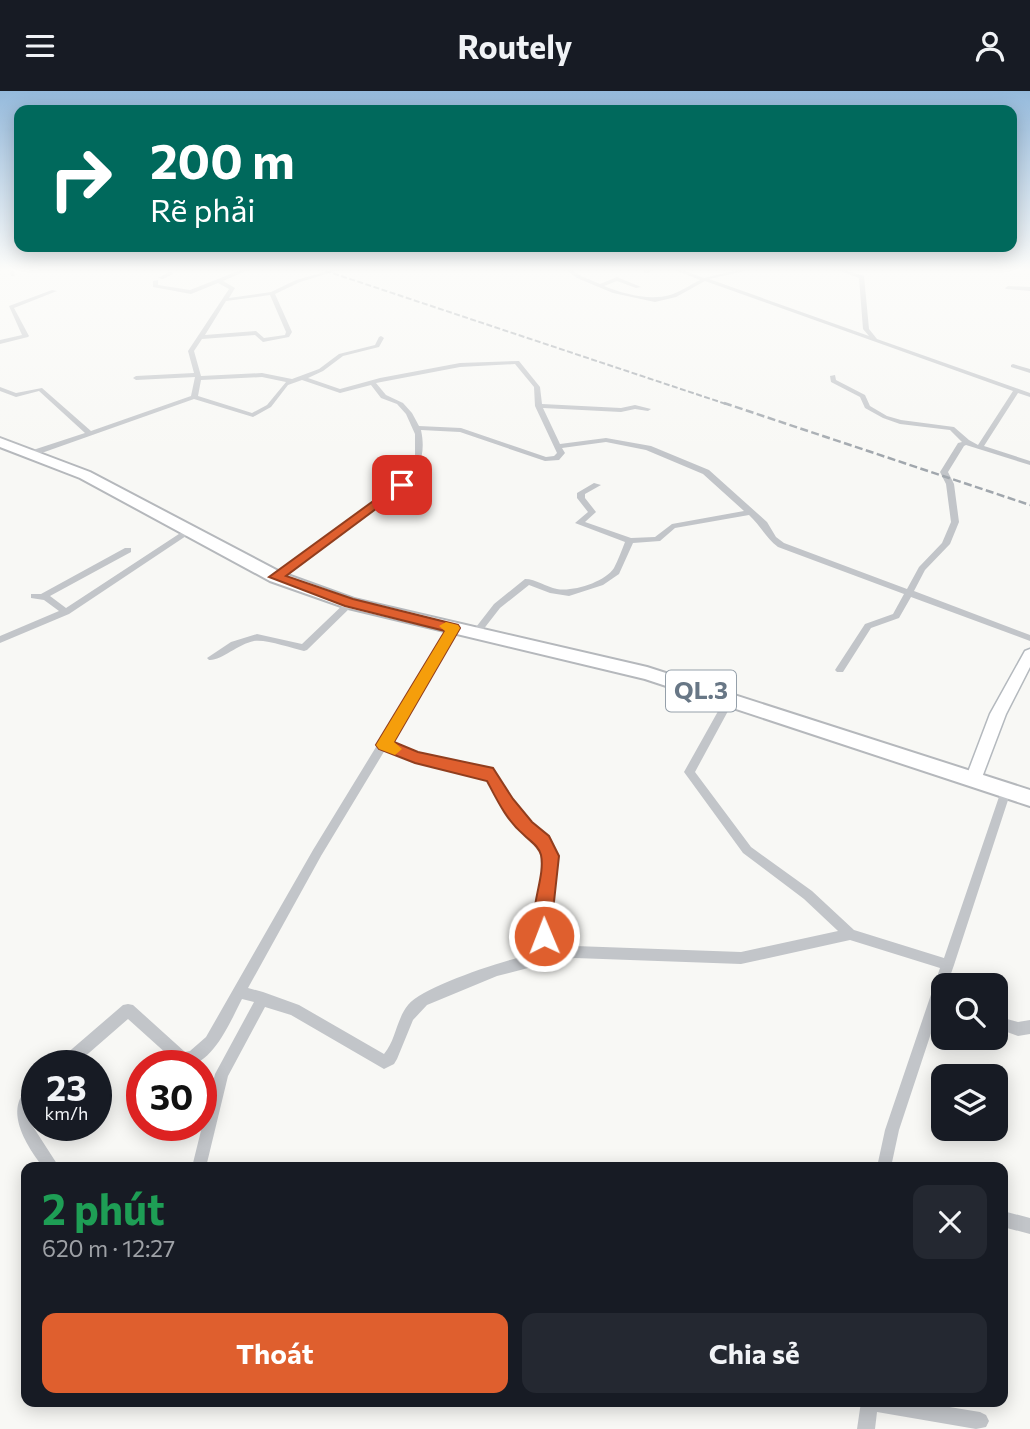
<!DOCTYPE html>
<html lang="vi">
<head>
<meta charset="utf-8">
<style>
  :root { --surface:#171b24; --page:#242831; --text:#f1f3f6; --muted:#9ea1a6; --accent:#df5f2e }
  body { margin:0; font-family:Commissioner,sans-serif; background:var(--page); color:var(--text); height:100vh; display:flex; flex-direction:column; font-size:26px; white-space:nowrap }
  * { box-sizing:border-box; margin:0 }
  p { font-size:23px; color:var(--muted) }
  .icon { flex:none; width:38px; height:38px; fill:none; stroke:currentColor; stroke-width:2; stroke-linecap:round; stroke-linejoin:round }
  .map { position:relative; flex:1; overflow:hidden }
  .details { position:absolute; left:21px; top:1071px; width:987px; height:245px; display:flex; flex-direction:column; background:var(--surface); border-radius:14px; box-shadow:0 4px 18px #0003 }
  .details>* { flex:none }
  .guide { position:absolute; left:14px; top:14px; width:1003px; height:147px; border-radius:14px; box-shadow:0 4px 18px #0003; background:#00695c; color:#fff; overflow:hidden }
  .tools { position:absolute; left:931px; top:882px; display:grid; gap:14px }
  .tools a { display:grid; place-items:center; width:77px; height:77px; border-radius:14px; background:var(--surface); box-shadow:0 4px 18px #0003; font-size:35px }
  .speed { position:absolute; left:21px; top:959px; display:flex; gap:14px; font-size:35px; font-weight:700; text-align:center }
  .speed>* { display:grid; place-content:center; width:91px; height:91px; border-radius:50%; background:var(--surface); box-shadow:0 4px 18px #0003; line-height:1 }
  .speed small { font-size:18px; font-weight:400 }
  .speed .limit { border:10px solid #d22; background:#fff; color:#111 }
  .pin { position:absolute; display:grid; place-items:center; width:60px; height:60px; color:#fff; margin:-30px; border-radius:14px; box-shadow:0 4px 10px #0006 }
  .me { position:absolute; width:77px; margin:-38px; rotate:359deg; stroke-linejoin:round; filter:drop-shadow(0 0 5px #0008) }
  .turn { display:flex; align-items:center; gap:24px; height:147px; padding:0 21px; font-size:32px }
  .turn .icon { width:91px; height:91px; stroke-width:2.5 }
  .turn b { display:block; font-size:49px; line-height:60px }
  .round { display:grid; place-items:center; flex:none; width:74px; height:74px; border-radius:14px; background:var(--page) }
  .overview { display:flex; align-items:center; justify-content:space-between; height:119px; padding:0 21px }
  h1 { font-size:42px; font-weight:700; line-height:52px; color:#1e9e55 }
  .primary-button { display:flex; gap:14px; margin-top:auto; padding:14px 21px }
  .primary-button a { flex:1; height:80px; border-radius:14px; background:var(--accent); color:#fff; font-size:28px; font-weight:700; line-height:80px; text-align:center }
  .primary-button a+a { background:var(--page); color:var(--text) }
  header { display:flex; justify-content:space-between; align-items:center; height:91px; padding:0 21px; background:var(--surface); font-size:32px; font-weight:700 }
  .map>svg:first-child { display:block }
</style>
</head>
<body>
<header><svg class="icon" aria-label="menu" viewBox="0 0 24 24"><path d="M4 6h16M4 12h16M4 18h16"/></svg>Routely<svg class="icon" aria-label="person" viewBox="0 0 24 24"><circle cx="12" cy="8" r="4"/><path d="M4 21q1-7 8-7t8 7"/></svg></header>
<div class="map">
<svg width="1030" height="1338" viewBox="0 0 1030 1338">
  <rect width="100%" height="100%" fill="#f8f8f5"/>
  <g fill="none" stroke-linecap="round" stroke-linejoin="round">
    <defs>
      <path id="secondary" d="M1030,558V576L1006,623L981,689L979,694H967L965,689L990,623L1025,560Z"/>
      <path id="trunk" d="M0,347L90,381L282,482L354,508L647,576L1030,699V715L645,588L344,516L270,490L80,387L0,356Z"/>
    </defs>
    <use href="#secondary" stroke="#b4b9be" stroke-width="3"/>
    <use href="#trunk" stroke="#b5b8bc" stroke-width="4"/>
    <g fill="#c2c5c9" fill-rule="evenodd">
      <path d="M9,177H13L15,185H11Z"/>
      <path d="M246,177H253L223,190L235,197L229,207L271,201L296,189L339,177H346L300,191L275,203L292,241L289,246L263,251L255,244L202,248L194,260L201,285L262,282L292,288L319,278L339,263L375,254L379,246L381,245L384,247L379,256L343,265L323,280L308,287L340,298L380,287L460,272L519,270L540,296L542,313L621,317L635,314L651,318L648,320L635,318L621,321L543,317L560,353L606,347L651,355L709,379L767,431L776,446L784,452L907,498L919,476L942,452L951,431L946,393L940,381L958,352L962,351L950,339L900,333L883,327L865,317L860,306L831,291L830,285L835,284L836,289L865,304L870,315L887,325L901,329L954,336L969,349L978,354L1013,300L705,190L676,206L655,211L613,202L577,187L563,177H569L581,185L600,193L617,186L641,196L636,197L617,190L604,195C624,203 649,210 670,204C680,201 690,194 700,189L670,177H676L704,187L746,177H754V178L709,188L869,245L863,238L859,187L832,177H839L864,185L869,238L877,248L1030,302V306L1018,302L984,355L1030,370V374L966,354L964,355L948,381L954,393L959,431L950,453L925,479L914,500L1030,544V550L911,506L899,527L871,537L843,581H837L835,579L865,533L893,523L904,503L778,456C766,447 760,434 749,424L675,437L660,450L633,452L619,483L603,494L569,505L550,502L529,494L500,517L479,544H473L471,542L473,540L494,513L525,488C536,488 546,496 557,498C573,501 605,491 614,477C618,469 622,459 625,451L575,432L588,421L577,407V402L594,392L601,394L585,403V407L596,421L585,431L631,447L655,446L672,433L744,420L703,383L646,359L606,351L562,357L565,362L559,369L545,370L460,341L421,339C426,362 420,379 405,396L279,488H273V484L399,392L412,376L415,365V343L406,323L397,313L381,307L371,294L340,302L302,289L288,294L271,316L253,326L194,308L36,364H30V360L85,342L39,300L16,306L0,300V296L16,302L42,297L91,340L191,305L195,286L136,289L133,287L136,285L194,282L188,260L229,198L218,192L191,203L153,196V190L158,189V194L190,199ZM270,204L286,241L285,244L264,247L256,240L205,244L226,210ZM515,273L534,296L535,315L557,362L554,365L546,366L461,337L419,335L412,322L403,312L386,304L376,292L460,276ZM262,286L286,291L267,314L252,322L198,305L201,289Z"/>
      <path d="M650,177H656L648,182H644V180Z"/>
      <path d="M171,180L173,183L163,188L158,187Z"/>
      <path d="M1008,195L1030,196V200L1006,198L1005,197Z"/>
      <path d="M52,199L57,200L14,217L29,245L28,246L0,253V249L22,244L9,215Z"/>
      <path d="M1013,273L1030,278V282L1011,276V274Z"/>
      <path d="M185,439H191L192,441L69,523L0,552V545L59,520L44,509L31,507V503H41L125,457H131V461L50,505L66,517Z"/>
      <path d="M350,509L353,510V514L307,559L304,560C291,557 266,548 254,550C238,553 221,570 209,569L207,567L231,551L257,543L302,553L347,510Z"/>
      <path d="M453,534L458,537L389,652L417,662L465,675L488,678L496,683L511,710L554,758L557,772L548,829L550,845L556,858L575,855L741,861L838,840L804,808L743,762L684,681L726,606L729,605L734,609L695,681L751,756L812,800L854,839L944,867L1001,700L1002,697H1010L1011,700L954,874L947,894H943V906L899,1039L891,1076H877L885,1039L940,877L850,849L741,873L575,867L555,870L497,885L427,914L413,929L397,968L394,973L384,978L291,924L265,916L228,985L206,1076H192L215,983L254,911L242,908C231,929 209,984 178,973L128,928L74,975H56L58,970L123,914L128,913L133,914L185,961L190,960L206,946L313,759L450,535ZM385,659C417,671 451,681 485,686L503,716L543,760L545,772L536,829L538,845L545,860C515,866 426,893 408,914C396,929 396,949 384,963L299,914L263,901L248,897L321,765Z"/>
      <path d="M996,925L1018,931L1030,929V943L1018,945L996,937Z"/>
      <path d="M37,991V1007L28,1015L30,1031L59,1076H43C23,1050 0,1011 37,991Z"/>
      <path d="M1003,1120L1030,1127V1143L1003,1136Z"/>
      <path d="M861,1311H919L980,1321L986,1324L989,1330L986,1336L976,1338L877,1321L875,1338H857Z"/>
    </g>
    <use href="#secondary" fill="#fff" fill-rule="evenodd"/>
    <use href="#trunk" fill="#fff" fill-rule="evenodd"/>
    <path stroke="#a1a7ad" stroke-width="2" stroke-dasharray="6 2.5" stroke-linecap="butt" d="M317,177L729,314"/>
    <path stroke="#a1a7ad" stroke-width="2.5" stroke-dasharray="8 3.5" stroke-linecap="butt" d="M724,312L1030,414"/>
  </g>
  <linearGradient id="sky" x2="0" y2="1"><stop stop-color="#95badc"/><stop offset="0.49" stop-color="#fcfcfa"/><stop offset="1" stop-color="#fcfcfa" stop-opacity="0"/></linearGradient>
  <rect width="1030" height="364" fill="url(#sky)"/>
  <path fill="#df5f2e" stroke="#913e1e" stroke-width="2" d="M398,392L408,394L286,485L353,508L458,534L460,537L394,651L418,661L493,677L513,708L532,731L549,745L559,765L552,829L554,845L551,851L544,853L538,851C525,822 546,789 541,764C539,755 530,750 524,744C507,730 497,709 487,690L415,672L379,658L376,654L445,540L345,515L269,486Z"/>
  <path fill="#f59e0b" d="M446,531L458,534L460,537L394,651L402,658L395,664L379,658L376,654L445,540L439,535Z"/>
  <g text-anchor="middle" stroke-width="7" stroke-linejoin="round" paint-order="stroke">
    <rect fill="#fff" stroke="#95a0aa" stroke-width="2" x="666" y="579.5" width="70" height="41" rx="5"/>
    <g font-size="24" font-weight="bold" fill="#687786">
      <text x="701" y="608">QL.3</text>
    </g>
  </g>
</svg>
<div class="tools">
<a><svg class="icon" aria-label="search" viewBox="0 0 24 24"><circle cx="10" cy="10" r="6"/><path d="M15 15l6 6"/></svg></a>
<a><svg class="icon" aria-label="layers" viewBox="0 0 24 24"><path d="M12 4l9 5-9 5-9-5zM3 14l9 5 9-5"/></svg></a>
</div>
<div class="speed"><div>23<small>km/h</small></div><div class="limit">30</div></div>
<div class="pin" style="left:402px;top:394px;background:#d93025"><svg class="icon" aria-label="arrive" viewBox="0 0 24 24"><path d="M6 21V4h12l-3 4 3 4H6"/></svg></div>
<svg class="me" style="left:544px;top:845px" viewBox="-20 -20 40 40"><circle r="17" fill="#df5f2e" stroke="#fff" stroke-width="3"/><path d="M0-11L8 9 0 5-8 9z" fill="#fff"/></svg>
<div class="guide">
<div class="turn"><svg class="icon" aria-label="right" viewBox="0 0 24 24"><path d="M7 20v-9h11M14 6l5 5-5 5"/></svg><div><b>200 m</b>Rẽ phải</div></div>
</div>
<section class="details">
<div class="overview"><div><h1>2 phút</h1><p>620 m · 12:27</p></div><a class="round"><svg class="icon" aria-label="close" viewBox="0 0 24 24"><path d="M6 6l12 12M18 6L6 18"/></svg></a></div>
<div class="primary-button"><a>Thoát</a><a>Chia sẻ</a></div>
</section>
</div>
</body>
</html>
